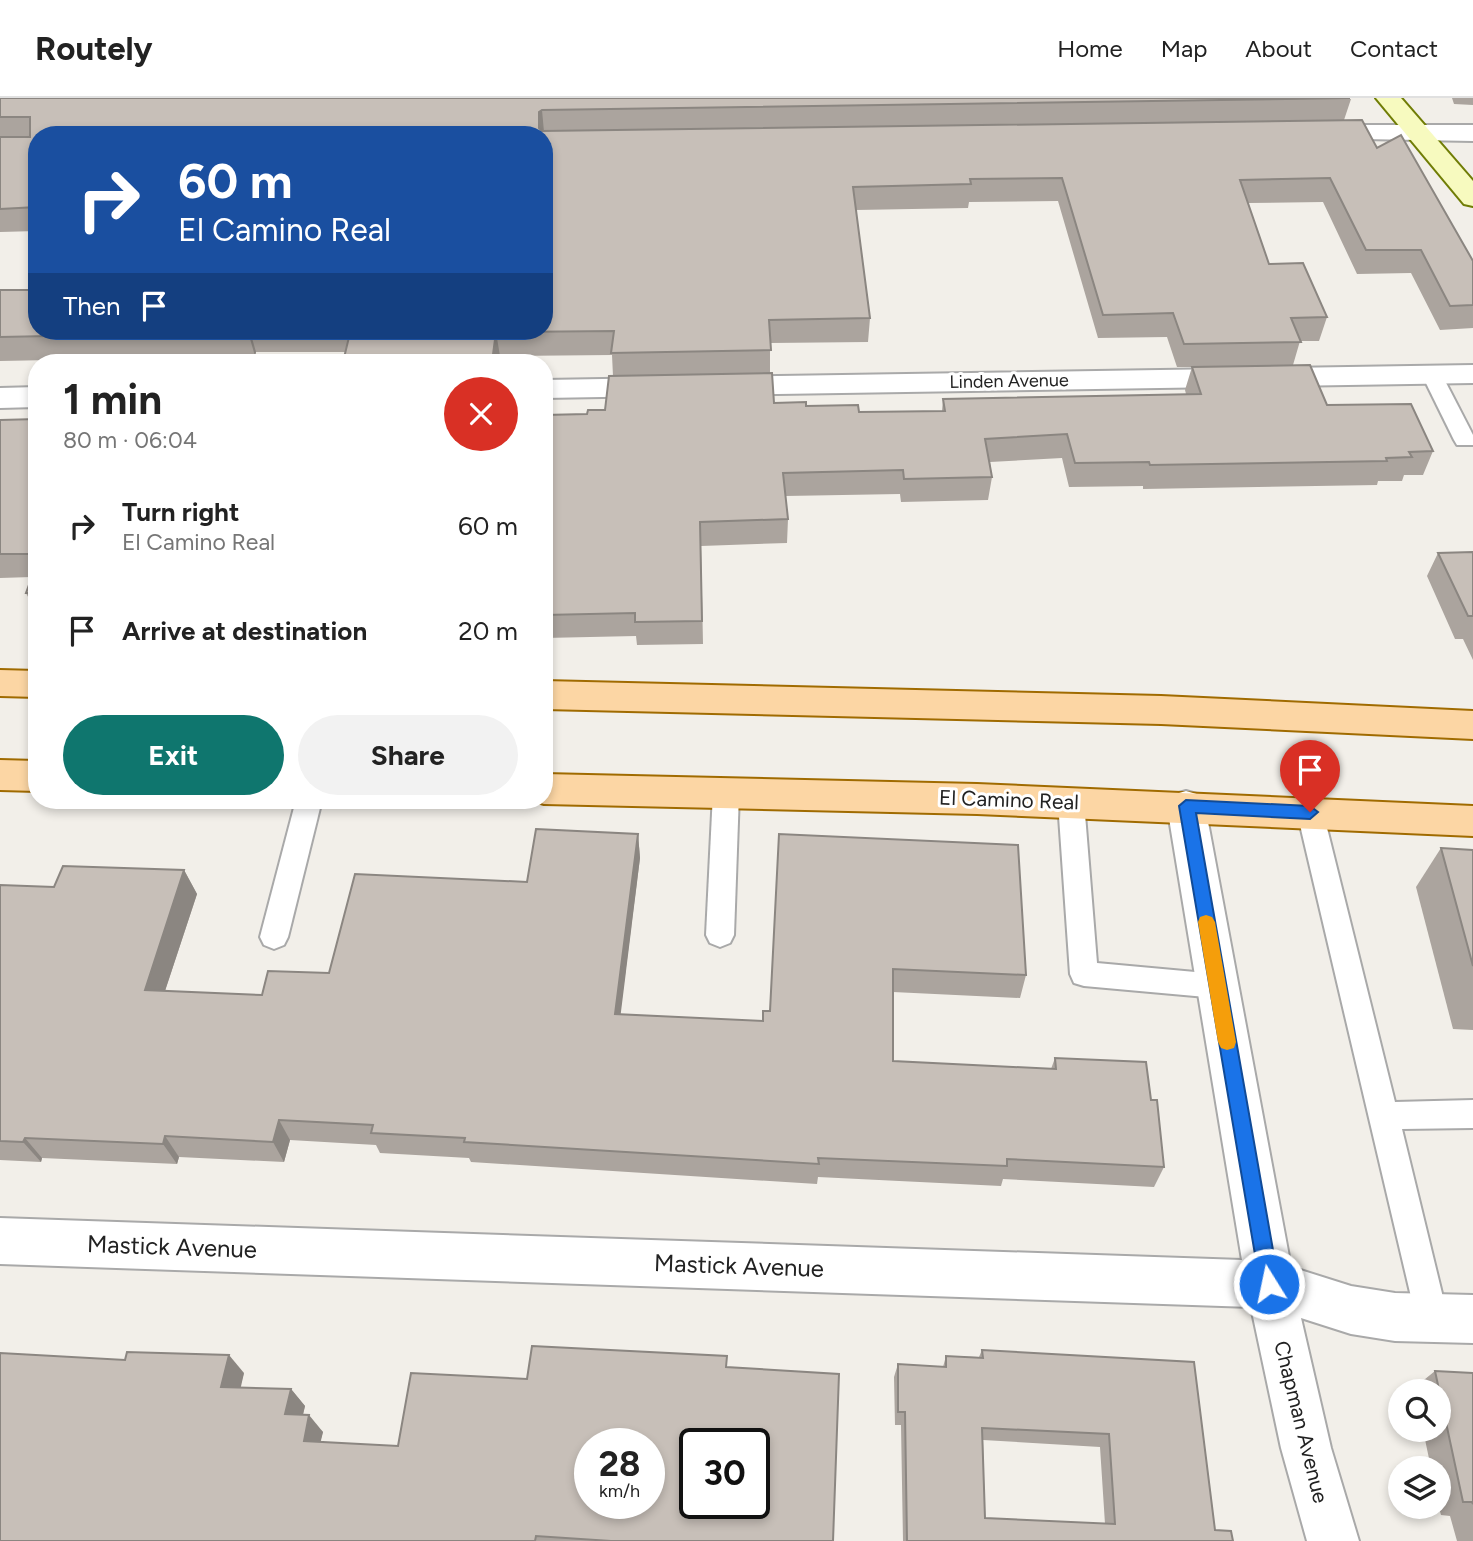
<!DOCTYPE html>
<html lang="en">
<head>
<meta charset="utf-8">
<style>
  :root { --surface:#fff; --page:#f2f2f2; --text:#222; --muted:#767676; --line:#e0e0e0; --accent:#0f766e }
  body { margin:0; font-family:Figtree,sans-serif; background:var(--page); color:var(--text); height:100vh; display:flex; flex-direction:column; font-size:26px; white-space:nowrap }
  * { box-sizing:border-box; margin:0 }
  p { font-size:23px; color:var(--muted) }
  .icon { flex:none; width:38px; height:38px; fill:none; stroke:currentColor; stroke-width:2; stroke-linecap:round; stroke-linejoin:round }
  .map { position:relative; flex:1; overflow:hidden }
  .side { position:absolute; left:28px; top:256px; width:525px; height:455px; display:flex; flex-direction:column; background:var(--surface); border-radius:28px; box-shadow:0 4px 10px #0003 }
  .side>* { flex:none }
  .top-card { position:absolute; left:28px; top:28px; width:525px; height:214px; border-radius:28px; box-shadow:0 4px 10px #0003; background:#1a4fa0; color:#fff; overflow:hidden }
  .tools { position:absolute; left:1388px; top:1281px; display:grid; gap:14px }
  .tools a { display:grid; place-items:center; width:63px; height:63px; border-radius:50%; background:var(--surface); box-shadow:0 4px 10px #0003; font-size:35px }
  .speed { position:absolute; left:574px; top:1330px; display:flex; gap:14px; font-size:35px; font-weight:700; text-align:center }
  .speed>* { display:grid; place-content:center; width:91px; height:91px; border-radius:50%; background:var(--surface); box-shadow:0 4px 10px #0003; line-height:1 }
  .speed small { font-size:18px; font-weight:400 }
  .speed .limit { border:4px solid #111; border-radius:10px; background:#fff; color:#111 }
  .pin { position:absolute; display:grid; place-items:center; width:60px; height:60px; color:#fff; margin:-72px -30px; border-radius:50% 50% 50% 0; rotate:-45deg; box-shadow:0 0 7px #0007 }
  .pin .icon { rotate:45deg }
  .me { position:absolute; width:77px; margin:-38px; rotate:350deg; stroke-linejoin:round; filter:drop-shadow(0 0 5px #0008) }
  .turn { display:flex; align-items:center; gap:24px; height:147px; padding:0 35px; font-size:32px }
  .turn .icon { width:91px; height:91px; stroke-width:2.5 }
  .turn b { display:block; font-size:49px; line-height:60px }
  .then { display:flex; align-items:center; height:66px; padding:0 35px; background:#0003; gap:14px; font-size:26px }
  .round { display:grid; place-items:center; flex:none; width:74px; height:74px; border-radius:37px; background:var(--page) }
  .summary { display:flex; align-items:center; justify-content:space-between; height:119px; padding:0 35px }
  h1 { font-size:42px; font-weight:700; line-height:52px }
  .action { display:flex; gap:14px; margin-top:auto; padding:14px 35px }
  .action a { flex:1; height:80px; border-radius:42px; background:var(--accent); color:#fff; font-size:28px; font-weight:700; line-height:80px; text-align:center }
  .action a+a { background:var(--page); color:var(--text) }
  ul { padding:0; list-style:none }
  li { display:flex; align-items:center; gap:21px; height:105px; padding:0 35px }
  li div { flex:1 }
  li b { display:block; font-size:26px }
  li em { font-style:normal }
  header { display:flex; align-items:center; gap:42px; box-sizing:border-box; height:98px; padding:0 35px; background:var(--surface); border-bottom:2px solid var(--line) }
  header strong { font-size:33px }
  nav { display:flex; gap:38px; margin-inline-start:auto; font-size:24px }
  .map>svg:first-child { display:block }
</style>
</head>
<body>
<header>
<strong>Routely</strong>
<nav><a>Home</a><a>Map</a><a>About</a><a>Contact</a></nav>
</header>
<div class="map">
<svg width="1473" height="1443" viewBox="0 0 1473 1443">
  <rect width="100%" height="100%" fill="#f2efe9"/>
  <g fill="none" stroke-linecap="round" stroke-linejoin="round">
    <defs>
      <g id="service">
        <path d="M1432,271L1439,273L1442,277L1473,337V347H1457L1454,342L1422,277L1425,273Z"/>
        <path d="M726,685L735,688L739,695L734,837L730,845L720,849L710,845L706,837L713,695L717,688Z"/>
        <path d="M1071,694L1080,697L1084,704L1097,865L1217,876L1227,879L1231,888L1227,897L1217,900L1084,888L1074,885L1070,876L1058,704L1062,697Z"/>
        <path d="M296,702H322L288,839L284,847L274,851L264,847L260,839Z"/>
        <path d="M1310,704L1319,707L1323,714L1395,1004L1473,1002V1030L1402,1031L1448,1220L1444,1232L1432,1236L1420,1232L1416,1220L1297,714L1301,707Z"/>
      </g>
      <g id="minor">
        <path d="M1316,27H1473V43L1307,40L1303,35L1307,30Z"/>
        <path d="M1473,267V285L721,297L710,295L706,288L710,281L721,279Z"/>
        <path d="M661,280L672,282L676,289L672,296L661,298L544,300V282Z"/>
        <path d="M37,289V309L0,310V290Z"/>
        <path d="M1186,693L1200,697L1205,708L1291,1169L1351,1188L1395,1195L1473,1197V1245L1395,1243L1351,1236L1301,1220L1331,1350L1359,1443H1307L1281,1350L1251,1209L0,1166V1120L1242,1162L1167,708L1172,697Z"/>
      </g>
      <path id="secondary" d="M1376,0H1401L1473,83V108L1464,106Z"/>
      <g id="primary">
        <path d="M0,572L37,573V599L0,598Z"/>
        <path d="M544,583L1161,598L1473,613V641L1161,626L544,611Z"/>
        <path d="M0,662L37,663V693L0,692Z"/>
        <path d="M544,676L977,686L1473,708V738L977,716L544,706L531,702H544Z"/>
      </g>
    </defs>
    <use href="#service" stroke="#a9a9a9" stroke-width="4"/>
    <use href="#minor" stroke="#a9a9a9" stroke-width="4"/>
    <use href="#secondary" stroke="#707d05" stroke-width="4"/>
    <use href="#primary" stroke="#a06b00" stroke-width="4"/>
    <use href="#service" fill="#fff" fill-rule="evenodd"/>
    <use href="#minor" fill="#fff" fill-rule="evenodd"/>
    <use href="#secondary" fill="#f7fabf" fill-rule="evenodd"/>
    <use href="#primary" fill="#fcd6a4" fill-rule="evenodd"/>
  </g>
  <g fill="#aba49e" fill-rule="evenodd">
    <path d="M0,0L1351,1L1344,22L1377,50L1473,163V230L1440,232L1411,175L1357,176L1323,104L1248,105L1269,166L1327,219L1319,243H1300L1293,267L1327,307L1433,353L1423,377H1404L1402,383H1378L1377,387L1143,391V388L1069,389L1062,360L990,364L992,379L988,402L901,404L900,396L785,398L788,421L787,445L701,448L703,546L637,547L636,538L544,540V317L587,316L605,312L613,278L612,257L500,258L345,254H256L255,258L0,263V192L37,233H544L37,37V133L0,134ZM1058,103L1098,240L1167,239L1177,269H1192L1185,292L1186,296L943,301L942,313L859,314L774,305L770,275V245L868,244L870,220L856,112L968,110L969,104Z"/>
    <path d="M1452,0H1473V7L1454,6Z"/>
    <path d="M37,321V516L26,495L32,479L0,480V322Z"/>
    <path d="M1473,454V562L1463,541H1455L1427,478L1438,455Z"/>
    <path d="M638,736L640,760L620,916L763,923L770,913L779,736L1026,877L1020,900L893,894V963L1051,971L1055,960L1151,1002L1164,1069L1154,1089L1003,1081L1001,1088L818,1079L817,1086L471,1064L469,1060L380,1055L376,1047L290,1042L284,1064L179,1059L177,1066L42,1060L41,1064L0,1062V787L54,789L184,772L197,796L165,893L262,897L329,875L527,784Z"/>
    <path d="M1441,750L1473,752V932L1453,931L1416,789Z"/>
    <path d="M982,1252L1194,1264L1215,1432L1233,1443H903L901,1327H895L894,1279L898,1266L943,1269L946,1258L979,1259ZM983,1342L1100,1349L1105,1426L985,1420Z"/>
    <path d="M727,1258V1269L833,1443H0L244,1275L240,1289L291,1291L305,1308L303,1317L323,1334L320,1344L398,1348L527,1281Z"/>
    <path d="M1435,1273L1473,1275V1443H1457L1450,1418L1441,1417L1438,1406V1370H1431L1423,1332H1438V1293H1415L1414,1290Z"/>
  </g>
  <g fill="#8b8681">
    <path d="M542,12L544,34L540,37L539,14Z"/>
    <path d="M249,233H250L256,254L255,258L248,234Z"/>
    <path d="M496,234L500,258L499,264H492Z"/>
    <path d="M638,736L640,760L618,938L615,916Z"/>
    <path d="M184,772L197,796L158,914L145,892Z"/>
    <path d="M279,1022L290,1042L284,1064L273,1044Z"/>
    <path d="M165,1038L179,1059L177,1066L163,1046Z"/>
    <path d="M25,1040L42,1060L41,1064L23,1044Z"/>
    <path d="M229,1257L244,1275L237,1306L221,1289Z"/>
    <path d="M291,1291L305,1308L299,1332L285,1316Z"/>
    <path d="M309,1317L323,1334L317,1359L304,1343Z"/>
  </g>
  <g fill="#c7bfb8" stroke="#8b8681" stroke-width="2" fill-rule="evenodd">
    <path d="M0,0H1350L542,12L539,14V30L542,33L1362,22L1377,50L1401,37L1473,163V207L1450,208L1421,152H1366L1330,80L1240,82L1269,166L1303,165L1327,219L1291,220L1301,244L1184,246L1173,215L1103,217L1062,80L970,81L971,86L853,89L870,220L769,222L771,252L611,255L614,233L496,234L492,264H343L350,235L341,236V233H544V37H37V109L0,111V39H30V19H0Z"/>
    <path d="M0,192H37V233H249L248,234L0,239Z"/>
    <path d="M1310,267L1327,307L1411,306L1433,353L1409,354L1412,359L1386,360L1387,363L1150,367L1149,364L1075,365L1067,336L985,341L992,379L904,381L903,372L783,375L788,421L700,424L702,523L635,524V515L544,517V317L587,316L588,312H605L609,278L772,275L774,305L806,304V308L858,307L859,314L945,313L943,301L1201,296L1192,269Z"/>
    <path d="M37,321V456H0V322Z"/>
    <path d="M1473,454V518H1468L1438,455Z"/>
    <path d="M37,465V501H32L34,495H26Z"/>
    <path d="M536,731L638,736L615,916L763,923V913H770L779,736L1018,747L1026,877L893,871V963L1056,971L1055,960L1146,964L1151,1002H1157L1164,1069L1007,1061V1068L818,1060L819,1066L464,1044L465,1040L371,1035L373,1027L279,1022L273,1044L165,1038L163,1046L25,1040L23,1044L0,1043V787L54,789L63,768L184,772L145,892L262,897L268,873L329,875L355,776L527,784Z"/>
    <path d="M1441,750L1473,752V868Z"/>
    <path d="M532,1248L727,1258L726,1269L839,1276L833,1443H611L536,1438L535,1443H0V1255L125,1262L127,1254L229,1257L221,1289L291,1291L285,1316L309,1317L304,1343L398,1348L411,1275L527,1281ZM590,1346H649V1405H590ZM695,1346H754V1405H695Z"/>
    <path d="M982,1252L1194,1264L1215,1432L1231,1433L1233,1443H907L905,1314H898V1266L946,1269V1258L983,1260ZM982,1330L1109,1336L1115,1426L985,1420Z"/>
    <path d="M1435,1273L1473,1275V1406L1472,1404H1463Z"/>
  </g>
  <path fill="#1a73e8" stroke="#114b97" stroke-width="2" d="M1186,702L1310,708L1318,714L1310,721L1196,715L1279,1186L1276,1193L1269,1195L1263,1193L1260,1186L1179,708Z"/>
  <path fill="#f59e0b" d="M1206,817L1212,819L1215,824L1236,944L1234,950L1227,952L1221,950L1218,944L1198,824L1200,819Z"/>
  <g text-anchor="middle" stroke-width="6" stroke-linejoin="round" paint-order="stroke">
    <g font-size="18" fill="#222" stroke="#fff">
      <text transform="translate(1009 283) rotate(-1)" y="6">Linden Avenue</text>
    </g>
    <g font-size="21" fill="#222" stroke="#fff">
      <text transform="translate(1009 702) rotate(2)" y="7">El Camino Real</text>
      <text transform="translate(1301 1324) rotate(76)" y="7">Chapman Avenue</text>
    </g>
    <g font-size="24" fill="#222" stroke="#fff">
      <text transform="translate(172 1149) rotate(2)" y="8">Mastick Avenue</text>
      <text transform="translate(739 1168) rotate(2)" y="8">Mastick Avenue</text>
    </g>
  </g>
</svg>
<div class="tools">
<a><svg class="icon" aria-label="search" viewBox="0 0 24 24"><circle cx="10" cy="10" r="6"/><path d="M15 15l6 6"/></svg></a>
<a><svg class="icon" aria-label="layers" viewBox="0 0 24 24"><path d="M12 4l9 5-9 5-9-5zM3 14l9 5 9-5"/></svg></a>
</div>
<div class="speed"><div>28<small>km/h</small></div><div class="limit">30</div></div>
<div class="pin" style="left:1310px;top:714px;background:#d93025"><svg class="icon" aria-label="arrive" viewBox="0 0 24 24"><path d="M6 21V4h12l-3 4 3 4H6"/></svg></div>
<svg class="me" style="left:1269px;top:1186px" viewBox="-20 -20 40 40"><circle r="17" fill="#1a73e8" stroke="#fff" stroke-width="3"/><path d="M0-11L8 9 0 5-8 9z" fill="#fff"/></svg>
<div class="top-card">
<div class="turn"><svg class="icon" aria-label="right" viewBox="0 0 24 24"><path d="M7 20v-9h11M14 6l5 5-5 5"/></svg><div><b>60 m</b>El Camino Real</div></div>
<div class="then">Then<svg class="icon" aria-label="arrive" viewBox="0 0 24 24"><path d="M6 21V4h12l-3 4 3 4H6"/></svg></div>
</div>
<section class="side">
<div class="summary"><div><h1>1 min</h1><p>80 m · 06:04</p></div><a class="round" style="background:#d93025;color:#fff"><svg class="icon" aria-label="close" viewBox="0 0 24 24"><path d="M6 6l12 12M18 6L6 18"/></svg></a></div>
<ul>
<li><svg class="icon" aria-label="right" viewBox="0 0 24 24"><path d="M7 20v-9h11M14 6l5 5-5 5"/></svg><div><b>Turn right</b><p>El Camino Real</p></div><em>60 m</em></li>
<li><svg class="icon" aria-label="arrive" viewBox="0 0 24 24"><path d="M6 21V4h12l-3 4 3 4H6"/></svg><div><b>Arrive at destination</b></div><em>20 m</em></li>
</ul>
<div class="action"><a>Exit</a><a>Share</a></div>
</section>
</div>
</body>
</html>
